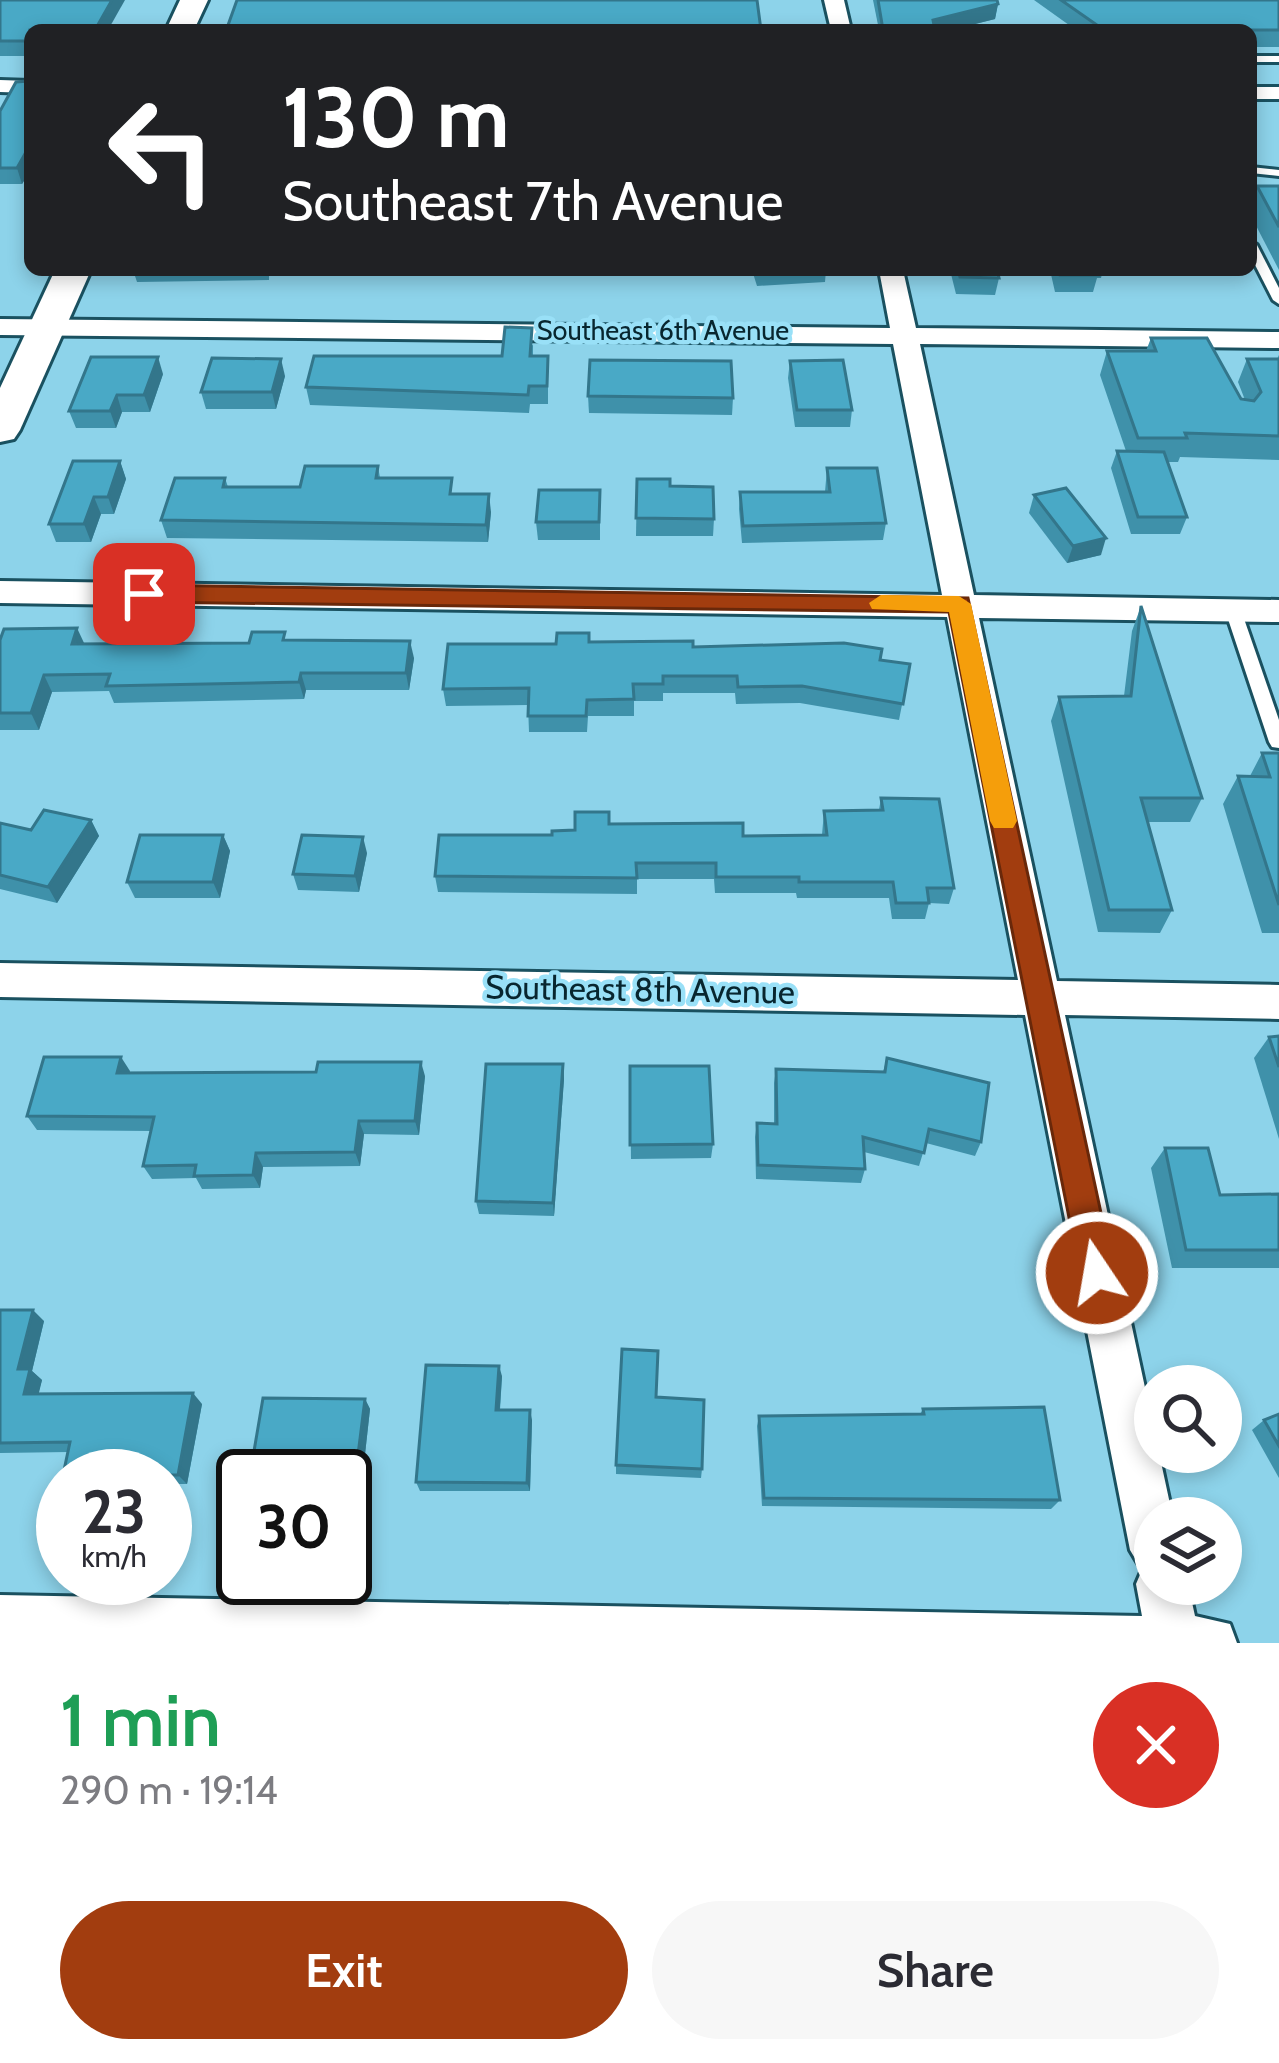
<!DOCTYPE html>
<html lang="en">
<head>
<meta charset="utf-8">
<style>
  :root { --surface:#fff; --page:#f7f7f7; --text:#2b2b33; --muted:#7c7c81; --accent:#a23d0f }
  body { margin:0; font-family:Cabin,sans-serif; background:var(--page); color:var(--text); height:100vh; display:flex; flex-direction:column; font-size:45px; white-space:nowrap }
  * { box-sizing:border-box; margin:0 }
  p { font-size:39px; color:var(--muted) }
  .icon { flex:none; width:66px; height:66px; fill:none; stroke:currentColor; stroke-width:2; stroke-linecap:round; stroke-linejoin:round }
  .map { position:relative; height:1643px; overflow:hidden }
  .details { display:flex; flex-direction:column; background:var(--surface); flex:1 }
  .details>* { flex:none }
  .top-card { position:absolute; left:24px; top:24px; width:1233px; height:252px; border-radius:18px; box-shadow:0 6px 18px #0003; background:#202124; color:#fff; overflow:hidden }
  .fabs { position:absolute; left:1134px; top:1365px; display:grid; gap:24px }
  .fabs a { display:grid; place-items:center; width:108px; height:108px; border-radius:50%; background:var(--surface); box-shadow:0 6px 18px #0003; font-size:60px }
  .speed { position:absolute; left:36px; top:1449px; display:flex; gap:24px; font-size:60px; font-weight:700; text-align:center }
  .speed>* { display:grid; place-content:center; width:156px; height:156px; border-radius:50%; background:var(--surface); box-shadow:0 6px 18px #0003; line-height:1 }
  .speed small { font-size:30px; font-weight:400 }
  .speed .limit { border:6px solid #111; border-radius:18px; background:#fff; color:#111 }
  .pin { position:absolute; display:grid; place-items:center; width:102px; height:102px; color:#fff; margin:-51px; border-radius:24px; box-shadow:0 6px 18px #0006 }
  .me { position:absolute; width:132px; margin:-66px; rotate:348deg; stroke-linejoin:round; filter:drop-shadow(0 0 9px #0008) }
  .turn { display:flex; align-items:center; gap:42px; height:252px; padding:0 60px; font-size:54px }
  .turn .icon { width:156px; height:156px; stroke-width:2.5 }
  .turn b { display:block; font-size:84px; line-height:102px }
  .round { display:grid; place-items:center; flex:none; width:126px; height:126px; border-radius:63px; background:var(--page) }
  .overview { display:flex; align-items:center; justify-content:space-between; height:204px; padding:0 60px }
  h1 { font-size:72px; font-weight:600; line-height:90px; color:#1e9e55 }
  .button { display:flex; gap:24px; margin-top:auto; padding:24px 60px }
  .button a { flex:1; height:138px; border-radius:72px; background:var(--accent); color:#fff; font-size:48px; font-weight:600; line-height:138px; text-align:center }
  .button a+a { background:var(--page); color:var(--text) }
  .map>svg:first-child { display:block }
</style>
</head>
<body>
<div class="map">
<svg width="1279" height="1643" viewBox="0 0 1279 1643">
  <rect width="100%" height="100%" fill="#8dd3ea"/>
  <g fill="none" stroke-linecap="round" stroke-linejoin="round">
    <defs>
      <g id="lane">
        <rect x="1251" y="56" width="28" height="6"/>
        <path d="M1251,167L1279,170V176L1251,173Z"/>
        <path d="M1251,241L1257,245L1279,288V304L1273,300L1251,257Z"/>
        <path d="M1233,604L1241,610L1279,720V748L1272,747L1269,742L1225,610Z"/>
      </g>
      <g id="street">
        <path d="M824,0H844L851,30H831Z"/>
        <path d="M0,80L30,81V93L0,92Z"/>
        <rect x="1251" y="87" width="28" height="12"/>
        <path d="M879,270H903L916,328L1279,332V348L920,344L974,595L1279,600V622L979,618L1057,981L1279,985V1019L1065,1015L1173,1518H1155V1584H1188L1195,1616L1230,1624L1237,1643H0V1595L1142,1616L1136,1584L1142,1570L1130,1550L1025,1015L0,997V963L1018,980L947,617L0,603V581L942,595L893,344L0,335V319L890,328Z"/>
      </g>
      <g id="secondary">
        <path d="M180,0H208L194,30H166Z"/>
        <path d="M55,270H91L20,430L14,439L0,442V388Z"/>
      </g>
    </defs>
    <use href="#lane" stroke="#1a5160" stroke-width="6"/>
    <use href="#street" stroke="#1a5160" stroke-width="6"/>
    <use href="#secondary" stroke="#1a5160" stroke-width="6"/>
    <use href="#lane" fill="#fff" fill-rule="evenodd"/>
    <use href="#street" fill="#fff" fill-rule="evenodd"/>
    <use href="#secondary" fill="#fff" fill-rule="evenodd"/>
  </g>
  <g fill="#3f91aa">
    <path d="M0,0L30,30V56H0Z"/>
    <path d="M873,0H997L998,4L995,19L951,30H879Z"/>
    <path d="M1034,0H1279V47H1251V30H1076Z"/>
    <path d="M30,58V171L22,184H0V111L28,81Z"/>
    <path d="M1257,186H1279V270L1251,216V203Z"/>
    <path d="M133,270H269V280L137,282Z"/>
    <path d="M752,270H826L825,282L757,286Z"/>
    <path d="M950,270H997L999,278L995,295L956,294Z"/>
    <path d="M1050,270H1103L1101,278H1097L1093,292H1055Z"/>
    <path d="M1151,338L1241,399L1245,400L1238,382L1247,359H1277L1279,355V460L1180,457L1178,462H1167L1187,517L1180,534H1131L1111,468L1117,451H1126L1100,375L1107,351H1146Z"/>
    <path d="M533,345V356H548V404H530L529,413L310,405L306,387L502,356Z"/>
    <path d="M790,361L852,410L850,427H795L788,378Z"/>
    <path d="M163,374L150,412H122L116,428H76L69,411Z"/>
    <path d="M285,376L276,409H206L201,392Z"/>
    <path d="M588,396L733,398L732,415L589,413Z"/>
    <path d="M120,461L126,479L114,514H101L91,542H56L49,524Z"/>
    <path d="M378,466L380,478L455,494L491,512L488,542L167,538L161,520L225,478L228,487H300Z"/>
    <path d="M827,468L886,523L883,540L742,543L739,509L740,492H825Z"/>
    <path d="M637,479L670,486L714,519L713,536H636Z"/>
    <path d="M600,490V540H538L536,522Z"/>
    <path d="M1034,495L1101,555L1067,563L1029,513Z"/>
    <path d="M1141,606L1202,798L1190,822H1148L1172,910L1160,933L1098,932L1051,721L1059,697L1124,696L1132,631Z"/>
    <path d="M0,640L84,644L249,643L287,640L414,658L409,690H306L304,699L114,703L109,691L52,692L39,730H0Z"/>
    <path d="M589,642L880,660L910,664L899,720L800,703L736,704L735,693H663V701H634V716H588L587,732H529L528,705L446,706L443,689L556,644Z"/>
    <path d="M1262,753H1279V933H1262L1223,804L1238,776H1250Z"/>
    <path d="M881,798L954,888L949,904L929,903L925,919H892L889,898H797L796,893H715L714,879H637V894L438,892L435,876L552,835L609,824L743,836L822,835L824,811L879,810Z"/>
    <path d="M91,820L99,836L57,903L0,889V823L31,830Z"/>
    <path d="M223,835L230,851L220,898H135L127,882Z"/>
    <path d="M367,853L359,892L298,890L293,874Z"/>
    <path d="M1279,1036V1139L1254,1058L1269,1037Z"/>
    <path d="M887,1058L981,1142L975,1156L926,1143L919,1166L864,1152L865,1169L861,1183L756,1179L755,1137L757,1123L774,1124V1083L776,1069L883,1072Z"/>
    <path d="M563,1064L564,1079L554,1216L479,1214L476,1201Z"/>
    <path d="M630,1066L713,1144L711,1158L631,1159Z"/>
    <path d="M130,1071L129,1073L425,1076L419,1135L364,1134L360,1166L263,1167L260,1188L202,1189L196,1178L152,1179L143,1166L151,1131L37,1130L27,1116Z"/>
    <path d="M1165,1148L1220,1195L1279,1194V1268H1172L1151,1168Z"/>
    <path d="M0,1310L44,1321L32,1371L42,1380L38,1394L202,1404L187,1484H165V1476H64L63,1475L68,1452L0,1453Z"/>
    <path d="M502,1376L500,1410L532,1420L530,1491H420L416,1482Z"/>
    <path d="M656,1397L702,1469L701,1478L616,1474V1465Z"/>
    <path d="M365,1399L370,1409L363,1472H260L252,1463Z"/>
    <path d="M923,1409L1060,1500L1051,1509L762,1506L757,1426L759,1416L920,1414Z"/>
    <path d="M1279,1414V1478L1252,1430L1264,1420Z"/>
  </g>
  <g fill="#33768b">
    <path d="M112,0H125L108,30H95Z"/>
    <path d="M998,4L995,19L951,30H931L933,20Z"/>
    <path d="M30,145V171L22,184L17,168Z"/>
    <path d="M158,357L163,374L150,412L144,395Z"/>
    <path d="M281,359L285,376L276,409L272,392Z"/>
    <path d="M117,395L122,412L116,428L110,411Z"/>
    <path d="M120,461L126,479L114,514L108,497Z"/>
    <path d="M489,494L491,512L488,542L486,525Z"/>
    <path d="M94,497L101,514L91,542L84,524Z"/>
    <path d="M1106,538L1101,555L1067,563L1073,546Z"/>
    <path d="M77,628L85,645L72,644Z"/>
    <path d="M410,641L414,658L409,690L406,673Z"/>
    <path d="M301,673L306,690L304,699L299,682Z"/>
    <path d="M44,675L52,692L39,730L31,713Z"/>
    <path d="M91,820L99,836L57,903L48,887Z"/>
    <path d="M223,835L230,851L220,898L213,882Z"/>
    <path d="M363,837L367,853L359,892L355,876Z"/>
    <path d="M121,1057L130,1071L126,1087L117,1073Z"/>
    <path d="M421,1062L425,1076L419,1135L415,1121Z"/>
    <path d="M563,1064L564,1079L554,1216L553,1203Z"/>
    <path d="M359,1121L364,1134L360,1166L355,1152Z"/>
    <path d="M256,1153L263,1167L260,1188L253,1175Z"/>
    <path d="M33,1310L44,1321L32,1371L42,1380L36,1405L24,1394L18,1369Z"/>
    <path d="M499,1366L502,1376L499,1420L496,1410Z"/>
    <path d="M193,1393L202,1404L187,1484L178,1475Z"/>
    <path d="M365,1399L370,1409L363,1472L357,1463Z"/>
    <path d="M530,1410L532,1420L530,1491L527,1483Z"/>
  </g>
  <g fill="#49a9c6" stroke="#33768b" stroke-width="3">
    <path d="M0,0H112L95,30H30V41H0Z"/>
    <path d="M237,0H757L761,30H235V28H227Z"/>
    <path d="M878,0H997L998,4L933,20L935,30H883Z"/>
    <path d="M1061,0H1279V30H1104Z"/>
    <path d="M30,58V145L17,168H0V111L16,82L28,81V62Z"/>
    <path d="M1257,186H1279V227Z"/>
    <path d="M958,270H997L999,278L960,277Z"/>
    <path d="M1059,270H1096L1098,275H1060Z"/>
    <path d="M505,327L532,328L530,356H548L547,386H529L528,395L306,387L314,356H502Z"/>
    <path d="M1151,338H1207L1241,399L1254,401L1261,392L1247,359H1279V436L1185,433L1187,438H1138L1107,351H1156Z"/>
    <path d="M91,357H158L144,395H117L110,411H69Z"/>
    <path d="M212,358L281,359L272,392H201Z"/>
    <path d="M590,360L731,361L733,398L588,396Z"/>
    <path d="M843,360L852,410H797L790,361Z"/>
    <path d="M1117,451L1164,452L1187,517H1138Z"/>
    <path d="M73,461H120L108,497H94L84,524H49Z"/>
    <path d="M305,466H378L376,478H452L450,494H489L486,525L161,520L175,478H225L223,487H300Z"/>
    <path d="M827,468H877L886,523L743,526L740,492H830Z"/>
    <path d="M637,479H670V486L713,487L714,519L636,518Z"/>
    <path d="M1066,488L1106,538L1073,546L1034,495Z"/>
    <path d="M539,490H600L599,522H536Z"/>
    <path d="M1141,606L1202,798H1141L1172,910H1109L1059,697L1131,696Z"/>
    <path d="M77,628L72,644L249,643L252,632H285L283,640L410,641L406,673H301L299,682L106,686L110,674L44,675L31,713H0V640L4,629Z"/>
    <path d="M557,633H589V642L693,641V647L844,643L882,649L880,660L910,664L903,704L802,686L738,687L737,676H663V684H633L634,699L587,700L586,716H528L529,688L443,689L448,644H556Z"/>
    <path d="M1262,753H1279V905L1238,776L1270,777Z"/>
    <path d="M881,798L939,799L954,888H927L929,903H896L893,882H799V877H716V863H636L637,878L435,876L439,835H552V831L575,830V812H609V824L743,823V836L827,835L824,811L883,810Z"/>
    <path d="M44,810L91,820L48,887L0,875V823L31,830Z"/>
    <path d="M140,835H223L213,882H127Z"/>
    <path d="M302,835L363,837L355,876L293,874Z"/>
    <path d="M1279,1036V1067L1269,1037Z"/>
    <path d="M44,1057H121L117,1073L316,1072L318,1062H421L415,1121H359L355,1152L256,1153L253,1175L194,1176L196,1165L143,1166L154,1117L27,1116Z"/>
    <path d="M887,1058L989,1083L981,1142L929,1129L924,1153L863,1137L865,1169L758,1165L757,1123L777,1124L776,1069L885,1072Z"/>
    <path d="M486,1064H563L553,1203L476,1201Z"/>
    <path d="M630,1066H709L713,1144L630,1145Z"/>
    <path d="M1165,1148H1208L1220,1195L1279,1194V1250H1186Z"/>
    <path d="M0,1310H33L18,1369H30L24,1394L193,1393L178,1475H63L70,1442L0,1443Z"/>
    <path d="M622,1349L658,1351L656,1397L704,1400L702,1469L616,1465Z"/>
    <path d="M426,1365L499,1366L496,1410H530L527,1483L416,1482Z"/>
    <path d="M263,1398L365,1399L357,1463H252Z"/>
    <path d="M1044,1407L1060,1500L764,1498L759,1416L924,1414L923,1409Z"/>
    <path d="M1279,1414V1446L1264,1420Z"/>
  </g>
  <path fill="#a23d0f" stroke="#69280a" stroke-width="3" d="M144,585L968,598L1114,1273L1109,1285L1097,1290L1085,1285L1080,1273L949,612L144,602L132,594Z"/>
  <path fill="#f59e0b" d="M881,595L959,596L971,604L1017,821L1013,828H994L990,821L949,612L872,609L869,603Z"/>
  <g text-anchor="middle" stroke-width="9" stroke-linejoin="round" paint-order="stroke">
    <g font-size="27" fill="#08262f" stroke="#99e0f7">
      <text x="663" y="340">Southeast 6th Avenue</text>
    </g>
    <g font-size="33" fill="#08262f" stroke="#99e0f7">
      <text transform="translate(640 989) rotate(1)" y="12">Southeast 8th Avenue</text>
    </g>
  </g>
</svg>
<div class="fabs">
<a><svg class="icon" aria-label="search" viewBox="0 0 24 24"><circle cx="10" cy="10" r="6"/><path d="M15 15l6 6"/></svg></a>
<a><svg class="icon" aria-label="layers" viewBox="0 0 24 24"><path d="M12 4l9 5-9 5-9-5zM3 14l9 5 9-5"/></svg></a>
</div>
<div class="speed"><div>23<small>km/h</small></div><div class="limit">30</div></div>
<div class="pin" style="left:144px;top:594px;background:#d93025"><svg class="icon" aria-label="arrive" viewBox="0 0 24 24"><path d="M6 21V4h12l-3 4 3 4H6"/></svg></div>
<svg class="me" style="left:1097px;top:1273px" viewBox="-20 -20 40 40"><circle r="17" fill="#a23d0f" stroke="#fff" stroke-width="3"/><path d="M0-11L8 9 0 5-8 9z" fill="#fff"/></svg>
<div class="top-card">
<div class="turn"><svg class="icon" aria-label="left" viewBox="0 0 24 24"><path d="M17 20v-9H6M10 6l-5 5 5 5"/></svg><div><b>130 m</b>Southeast 7th Avenue</div></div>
</div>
</div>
<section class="details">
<div class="overview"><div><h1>1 min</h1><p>290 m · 19:14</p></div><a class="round" style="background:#d93025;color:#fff"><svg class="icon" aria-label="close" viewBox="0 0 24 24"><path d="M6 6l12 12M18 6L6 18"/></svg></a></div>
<div class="button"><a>Exit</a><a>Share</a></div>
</section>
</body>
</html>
